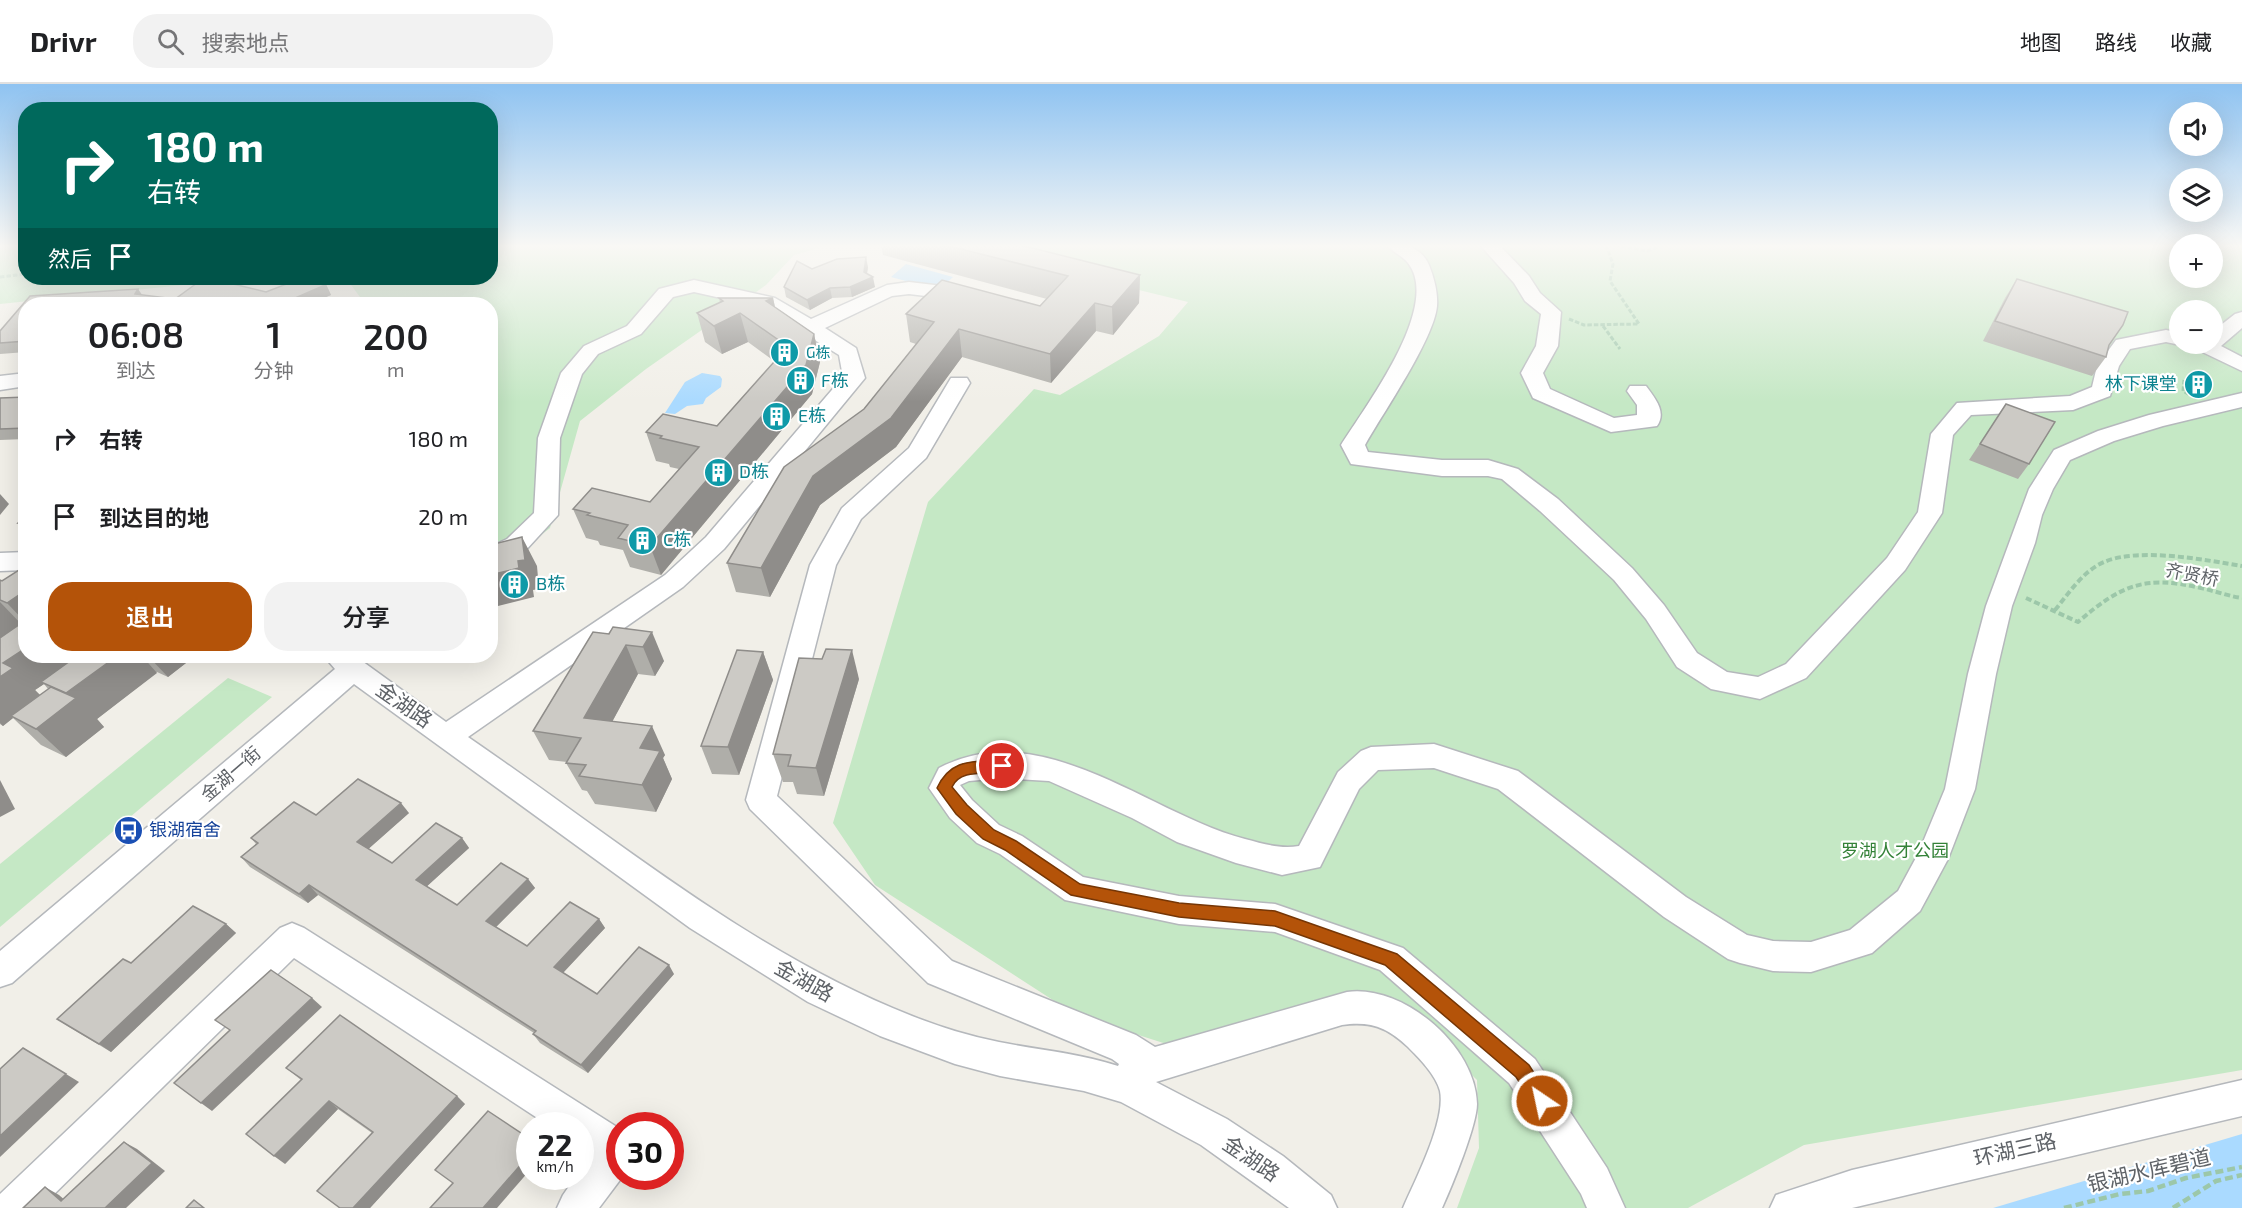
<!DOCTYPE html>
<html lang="zh">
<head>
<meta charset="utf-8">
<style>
  :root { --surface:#fff; --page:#f2f2f2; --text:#202124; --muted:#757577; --line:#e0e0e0; --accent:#b45309 }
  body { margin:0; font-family:"Exo 2","Noto Sans SC",sans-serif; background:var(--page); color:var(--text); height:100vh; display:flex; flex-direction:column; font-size:22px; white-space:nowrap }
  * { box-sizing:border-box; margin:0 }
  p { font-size:20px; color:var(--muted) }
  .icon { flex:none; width:33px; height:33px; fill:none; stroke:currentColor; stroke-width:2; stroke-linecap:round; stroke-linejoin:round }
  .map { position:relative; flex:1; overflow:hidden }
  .panel { position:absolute; left:18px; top:213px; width:480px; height:366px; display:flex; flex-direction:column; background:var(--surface); border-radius:24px; box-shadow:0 6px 24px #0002 }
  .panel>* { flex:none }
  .guide { position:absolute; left:18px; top:18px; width:480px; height:183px; border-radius:24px; box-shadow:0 6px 24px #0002; background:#00695c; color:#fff; overflow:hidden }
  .buttons { position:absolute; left:2169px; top:18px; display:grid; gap:12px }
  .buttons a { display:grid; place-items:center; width:54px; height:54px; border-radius:50%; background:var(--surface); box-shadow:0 6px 24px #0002; font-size:30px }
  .speed { position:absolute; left:516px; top:1028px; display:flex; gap:12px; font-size:30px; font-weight:700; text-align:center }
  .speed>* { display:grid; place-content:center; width:78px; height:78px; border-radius:50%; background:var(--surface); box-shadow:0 6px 24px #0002; line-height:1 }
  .speed small { font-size:15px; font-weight:400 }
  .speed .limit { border:9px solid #d22; background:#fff; color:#111 }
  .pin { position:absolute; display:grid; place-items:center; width:51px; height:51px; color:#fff; margin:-26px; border:3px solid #fff; border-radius:50%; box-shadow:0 2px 6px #0007 }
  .me { position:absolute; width:66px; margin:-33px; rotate:326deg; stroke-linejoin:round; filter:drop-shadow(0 0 4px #0008) }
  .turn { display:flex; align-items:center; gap:21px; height:126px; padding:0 30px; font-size:27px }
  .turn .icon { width:78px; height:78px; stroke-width:2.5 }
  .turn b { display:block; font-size:42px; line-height:51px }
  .then { display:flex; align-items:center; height:57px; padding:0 30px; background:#0003; gap:12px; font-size:22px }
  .eta { display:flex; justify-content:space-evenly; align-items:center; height:102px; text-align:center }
  .eta b { font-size:36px; font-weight:600; line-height:42px }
  .cta { display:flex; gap:12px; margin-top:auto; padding:12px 30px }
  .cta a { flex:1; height:69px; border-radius:24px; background:var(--accent); color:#fff; font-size:24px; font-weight:600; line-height:69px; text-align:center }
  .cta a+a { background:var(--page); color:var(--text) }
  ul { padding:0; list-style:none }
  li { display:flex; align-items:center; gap:18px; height:78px; padding:0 30px }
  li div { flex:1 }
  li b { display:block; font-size:22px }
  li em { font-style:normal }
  header { display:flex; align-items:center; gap:36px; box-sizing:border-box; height:84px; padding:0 30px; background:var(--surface); border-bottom:2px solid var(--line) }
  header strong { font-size:28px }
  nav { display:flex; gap:33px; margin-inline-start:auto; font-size:21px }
  .search { width:420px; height:54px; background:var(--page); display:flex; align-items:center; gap:15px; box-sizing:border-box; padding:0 21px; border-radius:24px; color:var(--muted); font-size:22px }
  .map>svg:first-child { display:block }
</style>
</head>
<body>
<header>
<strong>Drivr</strong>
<div class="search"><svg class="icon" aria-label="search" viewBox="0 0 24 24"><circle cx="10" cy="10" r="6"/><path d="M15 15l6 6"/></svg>搜索地点</div>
<nav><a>地图</a><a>路线</a><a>收藏</a></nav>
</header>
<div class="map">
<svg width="2242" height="1124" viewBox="0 0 2242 1124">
  <rect width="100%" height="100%" fill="#f1efe8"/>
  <g fill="#c5e8c5" fill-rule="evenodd">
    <path d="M0,161H25L26,194H490L491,161H830L794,171L766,201L646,285L580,337L550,444L513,473L491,483L490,220H365L346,194H251L0,220Z"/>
    <path d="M954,161H2179L2180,194H2212L2213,161H2242V986L1804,1061L1688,1124H1457L1479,1064L1477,996L1401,921L1179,964L1076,931L875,801L833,739L928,418L1034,305L1060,311L1159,252L1188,218ZM2180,226H2212V260H2180Z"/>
    <path d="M228,594L272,613L0,843V780Z"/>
  </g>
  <g fill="#aadaff">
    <path d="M906,180L953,193L939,206L891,193Z"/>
    <path d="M702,289L720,292L722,295L721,303L706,314L703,320L687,322L675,330L665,329L685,298Z"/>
    <path d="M2242,1050V1124H1993Z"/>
  </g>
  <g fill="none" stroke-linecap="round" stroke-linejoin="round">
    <defs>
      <g id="minor">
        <path d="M1387,161C1405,160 1421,163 1429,181C1434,194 1438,208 1437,222C1434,255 1383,329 1365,361L1368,368L1442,376H1488L1518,385L1558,415L1632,484L1664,521L1697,569L1727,588L1758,593L1786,580L1887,474L1918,428L1931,350L1957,319L2070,312L2092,303L2097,282L2116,256L2166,246L2180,249V260H2187L2180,261L2166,258L2130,265L2119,282L2110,312L2073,326L1971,331L1953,351L1942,429L1905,486L1806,594L1760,615L1711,605L1677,583L1646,535L1614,496L1540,427L1502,395L1488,392H1442L1351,380L1341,361C1365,323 1442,222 1408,179C1403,172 1393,169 1387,161Z"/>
        <path d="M1480,161H1499L1529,192L1540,209L1561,228L1558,262L1543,289L1550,305L1614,334L1637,331V321L1627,307L1630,302H1646C1655,314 1667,328 1657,342L1611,348L1533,314L1521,289L1536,262L1541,230L1525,217L1514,199Z"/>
        <path d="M694,196L775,214L811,235L887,201L909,198L968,205L975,207L978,211L975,215L968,217L909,210L892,212L825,244L856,264L865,294L724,465L683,503L468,653C610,750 751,869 912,932C940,943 969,952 999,958C1039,966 1079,969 1118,982L1119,980L1112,975L928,899L750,725L746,716L810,481L842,424L909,364L951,294H967L970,299L926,374L861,435L836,481L777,712L952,877L1136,951L1155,963L1347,908C1403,900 1476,962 1477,1020C1477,1041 1452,1102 1442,1124H1403C1415,1096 1446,1037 1440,1007C1436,991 1419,974 1408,963C1387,943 1370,937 1342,941L1156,998L1227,1035L1283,1072L1331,1111L1337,1124H1289L1201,1061L1121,1018L1084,1007L1000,992L955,980L880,952L808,918L690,844L354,600L12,899L0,903V867L335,585L324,572H355L446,638L665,491L706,453L843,293L839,271L761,223L694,208L673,213L641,250L598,270L582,290L560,354L558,431L525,467L490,482V463L507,455L534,429L538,354L561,289L584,262L627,242L659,205Z"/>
        <path d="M2242,228V244L2221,262L2242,273V287L2194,264L2190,260H2212V248L2235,230Z"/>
        <path d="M26,289V302L0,306V292Z"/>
        <path d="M2242,309V323L2163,342L2114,357L2070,376L2053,405L2042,431L2035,459L2012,522L1996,590L1975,705L1948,775L1920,827L1872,869L1811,888L1773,887L1740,879L1728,875L1664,833L1498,705L1434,684L1378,686L1359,705L1320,783L1282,791L1236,779L1177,758L1132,734L1049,697L1002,694L969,697L960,701L972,716L999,741L1022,752L1083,793L1179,812L1275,820L1403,864L1535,975L1607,1084L1625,1124H1587L1581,1110L1509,999L1380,886L1275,848L1179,840L1065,816L1000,770L977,759L950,734L929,704L939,684C1042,630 1149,730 1245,755C1264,760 1280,765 1299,762L1338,688L1361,667L1371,663L1434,660L1518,687L1686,813L1747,851L1773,857L1811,858L1850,846L1898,807L1918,770L1945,705L1968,590L1986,522L2029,405L2054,366L2098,347L2149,331Z"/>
        <path d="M26,468V486L0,487V469Z"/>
        <path d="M292,839L304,844L620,1045V1092H623L599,1124H557L563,1111L576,1092H580V1087L593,1070L580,1063V1041H548L294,874L40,1124H0V1110L280,844Z"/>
        <path d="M2242,996V1032L1852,1124H1770L1776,1111L1852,1086Z"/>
      </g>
    </defs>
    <use href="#minor" stroke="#b5b8bc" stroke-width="3"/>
    <g stroke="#9cc7a9" stroke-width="3" stroke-dasharray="4.5 2" stroke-linecap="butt">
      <path d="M1606,161L1613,180L1610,197L1639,240"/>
      <path d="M1615,161L1647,167L1664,161"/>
      <path d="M0,193L26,190"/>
      <path d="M1569,235L1584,241L1638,240"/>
      <path d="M1603,242L1620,265"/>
      <path d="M2184,296L2183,307L2190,311"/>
    </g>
    <g stroke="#9cc7a9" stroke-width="4" stroke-dasharray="6 3" stroke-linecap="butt">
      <path d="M2026,514L2078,538C2121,501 2144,491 2201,504C2215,507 2228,512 2242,514"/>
      <path d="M2055,526C2069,509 2083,487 2104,478C2139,463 2205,476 2242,482"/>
    </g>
    <g stroke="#9cc7a9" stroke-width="4.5" stroke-dasharray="8 4" stroke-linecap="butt">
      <path d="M2064,1124L2120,1110L2148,1107L2186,1094L2242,1083"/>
      <path d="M2173,1124L2216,1097L2242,1091"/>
    </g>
    <use href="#minor" fill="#fff" fill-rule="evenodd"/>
  </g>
  <g fill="#afaea9" fill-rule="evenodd">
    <path d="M881,161H1020L1140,191L1139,219L1113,251L1096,247L1051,299L962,273L896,363L820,421L770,513L736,508L727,479L864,325L916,260L910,258L906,230L1040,222L1047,215L883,171Z"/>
    <path d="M868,183L867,189L875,203L852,213L832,214L810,226L786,213L784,203L812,185Z"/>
    <path d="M204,194L232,196L234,200L266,208L302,194H323L331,211L309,220H26V268L0,270V247L30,212L138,205L141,211L175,215Z"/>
    <path d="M2017,195L2109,262L2106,273L2092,292L1983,257L2005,214Z"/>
    <path d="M719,214H773L775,223L814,250L820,278L812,310L661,491L630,483L623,466L600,461L598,457L586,454L573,425L650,418L679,385L670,383L669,380L656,377L646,348L717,342L774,278V277L748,258L722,270L705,258L697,229L720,219Z"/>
    <path d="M26,313V355L0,356V314Z"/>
    <path d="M2006,320L2029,380L2018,395L1969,376Z"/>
    <path d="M26,429V447L18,439Z"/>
    <path d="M22,484L26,572H195L168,593L157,588L97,635L104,643L66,673L41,661L13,634L3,642L0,640V496L2,497ZM44,600L48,605L40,611L35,606Z"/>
    <path d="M613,543L664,577L655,592L638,590L612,638L665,671L663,674L672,695L656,728L595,720L587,707L582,706L566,679L567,678L549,676L533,647Z"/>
    <path d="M763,568L773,596L739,691L712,690L701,662Z"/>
    <path d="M859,595L824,712L797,710L793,698H783L773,670Z"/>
    <path d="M409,729L368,765L392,779L462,754L469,764L427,802L457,821L528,795L535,804L496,843L527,862L599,835L605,844L563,889L597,910L674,890L588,989L540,959L533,950L534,949L318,811L308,819L250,783L241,773L256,760L251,754L316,731Z"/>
    <path d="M226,840L236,849L111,968L69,943L57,935L131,879Z"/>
    <path d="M286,984L465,1020L370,1124H340L372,1049L338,1025L285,1080L301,996Z"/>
  </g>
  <g fill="#8f8d8a">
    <path d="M866,173L868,183L866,196L873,193L875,203L852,213L850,203L864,188Z"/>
    <path d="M1140,191L1139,219L1113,251L1112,223Z"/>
    <path d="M322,194L324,196L331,211L309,220H294L293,215Z"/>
    <path d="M830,204L832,214L810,226L807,216Z"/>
    <path d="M138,205L145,215L135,210Z"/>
    <path d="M773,214L779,243L766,217Z"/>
    <path d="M1095,219L1096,247L1051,299L1050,270Z"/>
    <path d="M740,229L748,258L722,270L714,242Z"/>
    <path d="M959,245L962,273L896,363L820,421L770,513L761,484L813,392Z"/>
    <path d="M814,250L820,278L812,310L661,491L650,462Z"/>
    <path d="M0,410L9,420L0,431Z"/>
    <path d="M522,453L537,482L539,505L533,506L534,513L490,524V491L518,477Z"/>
    <path d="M26,506V539L7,519Z"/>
    <path d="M0,518L25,544L0,562Z"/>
    <path d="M652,548L664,577L655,592L643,563Z"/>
    <path d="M626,561L638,590L599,662L584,634Z"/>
    <path d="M26,564V572H82L41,598L44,600L35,606L42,613L11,632L13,634L3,642L0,639V593L3,579Z"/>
    <path d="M852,566L859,595L824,712L816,684Z"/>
    <path d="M763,568L773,596L739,691L728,663Z"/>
    <path d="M117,572H142L157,589L97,635L104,643L66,673L36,645L66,609Z"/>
    <path d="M148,572H195L168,593Z"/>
    <path d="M652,642L665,671L663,674L672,695L656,728L642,701L640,664Z"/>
    <path d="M0,696L15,725L0,733Z"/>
    <path d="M401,719L409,729L365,768L357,758Z"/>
    <path d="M462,754L469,764L424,805L416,796Z"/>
    <path d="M528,795L535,804L493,846L486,837Z"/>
    <path d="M309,801L318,811L308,819L299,810Z"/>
    <path d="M599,835L605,844L560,892L554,883Z"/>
    <path d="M226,840L236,849L111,968L99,960Z"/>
    <path d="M669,881L674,890L588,989L581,981Z"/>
    <path d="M312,914L322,923L212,1027L201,1019Z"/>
    <path d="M66,990L79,998L0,1073V1052Z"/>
    <path d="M457,1012L465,1020L370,1124H353Z"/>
    <path d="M329,1017L338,1025L285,1080L274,1072Z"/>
    <path d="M124,1058L137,1065L165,1087L126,1124H105Z"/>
    <path d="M530,1070V1086L497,1124H483Z"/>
    <path d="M45,1103L59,1111L74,1124L61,1117Z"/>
  </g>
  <g fill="#cccac5" stroke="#8f8d8a" stroke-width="1.5">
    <path d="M945,161H1020L1140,191L1112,223L1095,219L1050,270L959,245L891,334L813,392L761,484L727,479L784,383L864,325L934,238L906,230L942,196L1040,222L1068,192Z"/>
    <path d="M866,173L864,188L873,193L850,203L830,204L807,216L784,203L797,177L812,185L837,175Z"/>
    <path d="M204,194L232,196L229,199L266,208L302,194H322L325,201L293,215L294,220H209L205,217L200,220H26V257L0,259V247L30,212L138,205L135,210L175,215Z"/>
    <path d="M2017,195L2128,228L2123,241L2109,261L2106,273L1995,237Z"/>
    <path d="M719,214H773L766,217L814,250L806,281L650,462L618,454L628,441L587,431L590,429L573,425L592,404L650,418L699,363L660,354L662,352L646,348L663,330L717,342L774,278L780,257L740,229L714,242L697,229L723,217Z"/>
    <path d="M26,313V344L0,345V314Z"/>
    <path d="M2006,320L2055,338L2029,380L1980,360Z"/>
    <path d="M26,429V438L18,439Z"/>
    <path d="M522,453L525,476L518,477L519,484L490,491V461Z"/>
    <path d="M22,484L26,486V506L7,519L0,516V496L2,497Z"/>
    <path d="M26,536V564L3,579L13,584L0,593V554Z"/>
    <path d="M613,543L652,548L643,563L626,561L584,634L652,642L640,664L660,667L642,701L579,692L586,681L566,679L581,654L533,647L593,548L609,550Z"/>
    <path d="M826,565L852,566L816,684L788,682L791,671L773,670L799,574L822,575Z"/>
    <path d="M737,566L763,568L728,663L701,662Z"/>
    <path d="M77,572H117L66,609L41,598Z"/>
    <path d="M51,603L76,614L36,645L11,632Z"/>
    <path d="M358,695L401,719L357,758L392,779L436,739L462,754L416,796L457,821L501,779L528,795L486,837L527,862L570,818L599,835L554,883L597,910L639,863L669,881L581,981L533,950L536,947L309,801L299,810L241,773L258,759L251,754L294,718L316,731Z"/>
    <path d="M193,822L226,840L99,960L57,935L123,875L131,879Z"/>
    <path d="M271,886L312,914L201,1019L174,999L230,946L215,936Z"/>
    <path d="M340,931L457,1012L353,1124H340L317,1107L373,1048L329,1017L274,1072L246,1050L302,995L286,984Z"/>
    <path d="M23,964L66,990L0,1052V985Z"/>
    <path d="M488,1027L530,1055V1070L483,1124H430L453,1099L435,1086Z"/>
    <path d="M124,1058L152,1079L105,1124H23L45,1103L61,1117Z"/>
    <path d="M194,1116L204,1124H186Z"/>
  </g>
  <linearGradient id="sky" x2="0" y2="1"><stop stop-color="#8fc3f1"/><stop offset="0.51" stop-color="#f9f8f5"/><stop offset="1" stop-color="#f9f8f5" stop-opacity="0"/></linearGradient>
  <rect width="2242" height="318" fill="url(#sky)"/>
  <path fill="#b45309" stroke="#753606" stroke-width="1.5" d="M1002,676L1009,682L1007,687C990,692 961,683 952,703L967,721L994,746L1016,757L1080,800L1179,819L1275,827L1397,870L1529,981L1552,1017L1549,1023L1542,1026L1536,1023L1516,993L1385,881L1275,842L1179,833L1071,811L1005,766L983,755L956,730L937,704C951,674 973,678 1002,676Z"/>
  <defs>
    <symbol id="building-disc" viewBox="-11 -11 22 22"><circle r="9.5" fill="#0f9aa8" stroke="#fff"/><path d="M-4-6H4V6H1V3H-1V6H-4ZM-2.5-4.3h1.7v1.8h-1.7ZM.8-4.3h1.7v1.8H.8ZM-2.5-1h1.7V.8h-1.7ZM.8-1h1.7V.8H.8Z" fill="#fff"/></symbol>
    <symbol id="bus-disc" viewBox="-11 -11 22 22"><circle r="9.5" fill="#1a4fb4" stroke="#fff"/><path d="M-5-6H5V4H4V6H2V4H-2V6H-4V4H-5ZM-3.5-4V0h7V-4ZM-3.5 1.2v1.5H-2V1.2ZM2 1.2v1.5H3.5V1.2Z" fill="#fff"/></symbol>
  </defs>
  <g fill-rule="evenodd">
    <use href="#building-disc" x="768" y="252" width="33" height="33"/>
    <use href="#building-disc" x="784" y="280" width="33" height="33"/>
    <use href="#building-disc" x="2182" y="284" width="33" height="33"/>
    <use href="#building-disc" x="760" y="316" width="33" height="33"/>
    <use href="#building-disc" x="702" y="372" width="33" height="33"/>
    <use href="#building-disc" x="626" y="440" width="33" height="33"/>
    <use href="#building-disc" x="498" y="484" width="33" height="33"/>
    <use href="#bus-disc" x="112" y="730" width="33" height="33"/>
  </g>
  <g text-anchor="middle" stroke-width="4.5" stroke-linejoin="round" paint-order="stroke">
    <g font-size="15" fill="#0d838f" stroke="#fff" text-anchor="start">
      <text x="806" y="274">G栋</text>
    </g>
    <g font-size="18" fill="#0d838f" stroke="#fff" text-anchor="start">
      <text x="821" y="303">F栋</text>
      <text x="2177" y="306" text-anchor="end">林下课堂</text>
      <text x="798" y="338">E栋</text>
      <text x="739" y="394">D栋</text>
      <text x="663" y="462">C栋</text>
      <text x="536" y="506">B栋</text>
    </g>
    <g font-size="18" fill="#5f6368" stroke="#fff">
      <text transform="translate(2192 491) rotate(11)" y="6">齐贤桥</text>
      <text transform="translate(231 690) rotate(-41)" y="6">金湖一街</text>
    </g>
    <g font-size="18" fill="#164399" stroke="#fff" text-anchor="start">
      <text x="149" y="752">银湖宿舍</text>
    </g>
    <g font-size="18" fill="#348238" stroke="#fff">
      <text x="1895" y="773">罗湖人才公园</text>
    </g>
    <g font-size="21" fill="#5f6368" stroke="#fff">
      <text transform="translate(404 621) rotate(35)" y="7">金湖路</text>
      <text transform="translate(804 897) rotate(29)" y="7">金湖路</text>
      <text transform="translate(2015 1066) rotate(-13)" y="7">环湖三路</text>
      <text transform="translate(1251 1075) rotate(34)" y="7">金湖路</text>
      <text transform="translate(2149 1087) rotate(-13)" y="7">银湖水库碧道</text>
    </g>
  </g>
</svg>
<div class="buttons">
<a><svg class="icon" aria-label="sound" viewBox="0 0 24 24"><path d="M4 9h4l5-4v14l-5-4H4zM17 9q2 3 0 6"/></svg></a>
<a><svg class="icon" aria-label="layers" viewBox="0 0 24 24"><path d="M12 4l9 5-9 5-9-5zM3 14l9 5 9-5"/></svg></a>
<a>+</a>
<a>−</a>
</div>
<div class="speed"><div>22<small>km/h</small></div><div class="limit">30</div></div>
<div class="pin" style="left:1002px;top:682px;background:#d93025"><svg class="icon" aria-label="arrive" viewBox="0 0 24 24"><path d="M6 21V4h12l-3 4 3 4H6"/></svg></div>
<svg class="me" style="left:1542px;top:1017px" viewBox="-20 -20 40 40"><circle r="17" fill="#b45309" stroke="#fff" stroke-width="3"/><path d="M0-11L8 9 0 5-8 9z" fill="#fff"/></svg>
<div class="guide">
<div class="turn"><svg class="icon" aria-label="right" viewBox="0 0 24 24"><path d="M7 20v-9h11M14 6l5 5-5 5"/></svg><div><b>180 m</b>右转</div></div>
<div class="then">然后<svg class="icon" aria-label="arrive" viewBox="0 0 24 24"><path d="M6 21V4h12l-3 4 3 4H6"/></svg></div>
</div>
<section class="panel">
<div class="eta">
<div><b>06:08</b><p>到达</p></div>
<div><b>1</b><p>分钟</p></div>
<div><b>200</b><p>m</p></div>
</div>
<ul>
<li><svg class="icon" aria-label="right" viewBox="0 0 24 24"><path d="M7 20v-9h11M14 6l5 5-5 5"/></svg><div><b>右转</b></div><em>180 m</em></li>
<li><svg class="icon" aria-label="arrive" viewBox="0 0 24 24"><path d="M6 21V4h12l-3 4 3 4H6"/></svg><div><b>到达目的地</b></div><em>20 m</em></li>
</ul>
<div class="cta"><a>退出</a><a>分享</a></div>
</section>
</div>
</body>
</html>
